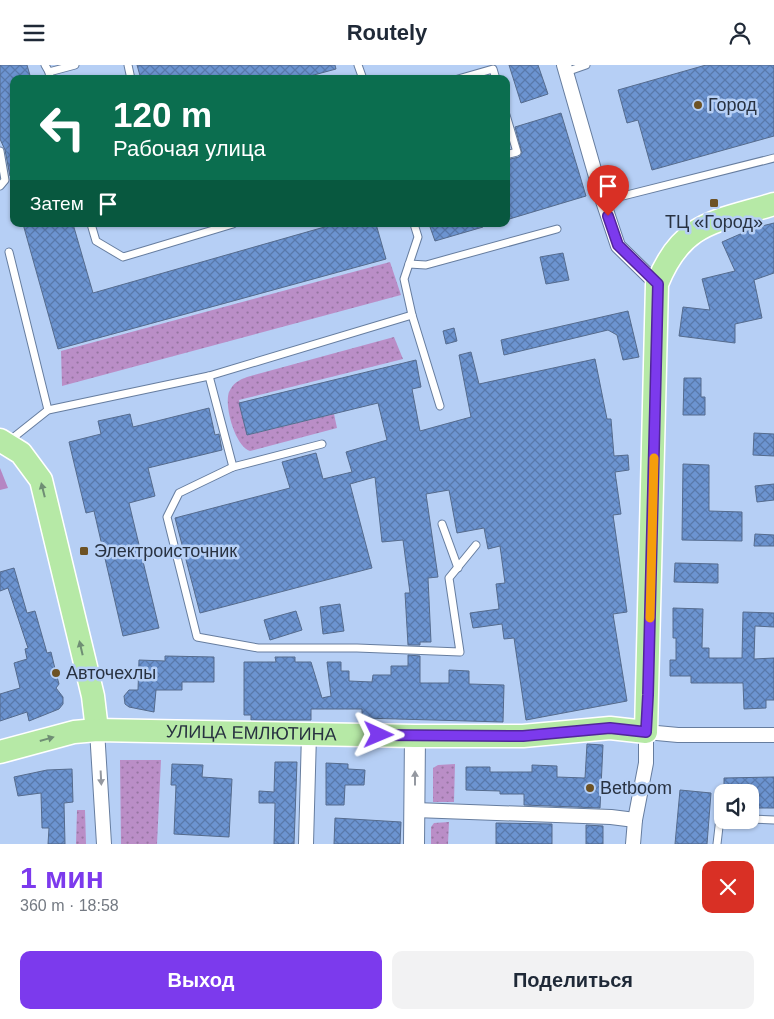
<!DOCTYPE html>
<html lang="ru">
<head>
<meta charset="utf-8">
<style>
  :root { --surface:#fff; --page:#f2f2f3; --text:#1f2937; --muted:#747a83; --accent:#7c3aed }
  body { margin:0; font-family:Helvetica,sans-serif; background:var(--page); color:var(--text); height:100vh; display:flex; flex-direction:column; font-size:19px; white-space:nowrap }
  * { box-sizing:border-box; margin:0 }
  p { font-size:16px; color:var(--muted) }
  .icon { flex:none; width:28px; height:28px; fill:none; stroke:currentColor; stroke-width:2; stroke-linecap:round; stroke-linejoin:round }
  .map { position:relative; height:779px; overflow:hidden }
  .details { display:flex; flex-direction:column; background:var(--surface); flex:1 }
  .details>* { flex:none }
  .top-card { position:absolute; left:10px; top:10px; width:500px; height:152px; border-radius:10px; box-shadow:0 1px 4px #0004; background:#0b6e4f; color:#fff; overflow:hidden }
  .buttons { position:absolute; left:714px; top:719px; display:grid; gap:10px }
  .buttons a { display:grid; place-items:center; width:45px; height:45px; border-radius:10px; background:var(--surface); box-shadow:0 1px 4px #0004; font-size:25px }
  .pin { position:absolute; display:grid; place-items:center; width:42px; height:42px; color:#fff; margin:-51px -21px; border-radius:50% 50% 50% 0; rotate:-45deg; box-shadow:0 0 5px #0007 }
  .pin .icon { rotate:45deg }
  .me { position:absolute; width:55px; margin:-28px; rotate:91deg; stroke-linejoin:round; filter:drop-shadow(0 0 4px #0008) }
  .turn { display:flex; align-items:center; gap:18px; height:105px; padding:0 20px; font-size:22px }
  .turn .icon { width:65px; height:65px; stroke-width:2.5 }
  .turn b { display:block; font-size:35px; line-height:42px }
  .then { display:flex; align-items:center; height:48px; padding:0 20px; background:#0003; gap:10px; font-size:19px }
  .round { display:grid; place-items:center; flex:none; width:52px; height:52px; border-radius:10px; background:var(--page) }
  .overview { display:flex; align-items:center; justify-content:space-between; height:85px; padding:0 20px }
  h1 { font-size:30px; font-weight:600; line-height:38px; color:var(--accent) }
  .action { display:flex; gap:10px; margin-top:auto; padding:10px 20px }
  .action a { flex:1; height:58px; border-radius:10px; background:var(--accent); color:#fff; font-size:20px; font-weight:600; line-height:58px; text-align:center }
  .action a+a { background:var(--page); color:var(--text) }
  header { display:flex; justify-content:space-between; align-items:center; height:65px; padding:0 20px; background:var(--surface); font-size:22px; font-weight:600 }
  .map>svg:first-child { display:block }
</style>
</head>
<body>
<header><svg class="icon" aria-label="menu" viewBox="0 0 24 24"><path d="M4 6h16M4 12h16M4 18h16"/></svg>Routely<svg class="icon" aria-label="person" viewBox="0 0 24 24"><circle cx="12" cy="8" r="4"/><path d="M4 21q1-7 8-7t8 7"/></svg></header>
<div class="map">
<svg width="774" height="779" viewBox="0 0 774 779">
  <defs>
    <pattern id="grass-dots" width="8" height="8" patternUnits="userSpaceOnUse" patternTransform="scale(1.25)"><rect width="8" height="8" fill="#ba8ec7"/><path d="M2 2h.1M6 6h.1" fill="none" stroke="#9775a3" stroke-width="1.8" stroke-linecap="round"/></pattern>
    <pattern id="forest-firs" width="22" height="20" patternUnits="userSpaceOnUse" patternTransform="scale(1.25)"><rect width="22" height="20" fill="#b586c3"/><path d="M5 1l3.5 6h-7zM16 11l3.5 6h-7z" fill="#936ea0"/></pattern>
    <pattern id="building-cross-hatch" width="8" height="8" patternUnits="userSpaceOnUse" patternTransform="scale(1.25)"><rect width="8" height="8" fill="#6c94d1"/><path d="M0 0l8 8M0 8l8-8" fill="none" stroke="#5979ab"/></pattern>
  </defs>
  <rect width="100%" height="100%" fill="#b6cff5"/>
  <g fill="url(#grass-dots)">
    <path d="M390,197L401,230L62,321L61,286Z"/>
    <path d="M394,272L403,294L239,335L248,370L334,349L337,363L250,386C235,381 224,341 229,327C233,318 239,315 247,312Z"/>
    <path d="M120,695H161L157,779H121Z"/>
    <path d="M455,699L454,737H433V703L438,700Z"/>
    <path d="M77,745H85L86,779H76Z"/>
    <path d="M449,757L448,779H431V762L434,758Z"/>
  </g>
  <path fill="url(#forest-firs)" d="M0,403L8,423L0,425Z"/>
  <g fill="url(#building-cross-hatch)" stroke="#556b8d">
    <path d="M0,0H27L31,14H14V110L10,111L5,85L0,74Z"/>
    <path d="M137,0H335L336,4L299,14H141Z"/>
    <path d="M509,0H538L548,29L521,38Z"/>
    <path d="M706,0H774V71L652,105L638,55L627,58L618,25Z"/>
    <path d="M561,48L586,131L506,155V95L519,92L522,88L515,62Z"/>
    <path d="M774,158V208L754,215L762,253L735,259V278L679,271L683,242L710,245L702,214L735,206L722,177L754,163Z"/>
    <path d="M23,159H73L93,228L335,159H376L386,194L58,284Z"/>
    <path d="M429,159H483V162L435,176Z"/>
    <path d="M563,188L569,215L546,219L540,192Z"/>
    <path d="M628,246L639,292L623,295L617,270L608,265L504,290L501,275Z"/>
    <path d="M454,263L457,276L446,279L443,266Z"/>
    <path d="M471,287L479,319L595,294L607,354H611L614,391L628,390L629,405L615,407L621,449L613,450L627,547L613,549L627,636L526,655L514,573L504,574L502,559L473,563L470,548L499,544L496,519L505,518L500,481L488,484L484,463L457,468L449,425L426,429L438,512L428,513L431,577H420V580H408L405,528H410L403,475L382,477L375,412L350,419L372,503L200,548L175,453L290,423L282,397L316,388L323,414L352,407L346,387L387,375L378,338L247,370L239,338L416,295L421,322L412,324L420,366L471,352L459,290Z"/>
    <path d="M684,313H701V332H705V350H683Z"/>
    <path d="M209,343L215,370L219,369L222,385L148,403L155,431L129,438L159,563L123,571L94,446L86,448L69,377L101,369L98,356L130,349L133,362Z"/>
    <path d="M754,368L774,369V391L753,390Z"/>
    <path d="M683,399L709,400V446L742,447V476L682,475Z"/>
    <path d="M774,419V435L757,437L755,421Z"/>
    <path d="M755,469L774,470V481H754Z"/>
    <path d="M675,498L718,499V518L674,517Z"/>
    <path d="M14,503L27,548L35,546L47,588L51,587L56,608L59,619L56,623L63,632V639L59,644L29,656L27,647L0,656V629L20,623L14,598L27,594L25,584L28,583L8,523L0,526V507Z"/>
    <path d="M340,539L344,566L323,569L320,542Z"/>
    <path d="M673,543L703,544L702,583H709V593H742L743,547L774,548V562L755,561L754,594L774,593V635H766V643L744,644L743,618H691V611H670V595H676V573H673Z"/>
    <path d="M296,546L302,565L270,575L264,555Z"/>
    <path d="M408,590L420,591V618H449V605L469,606V619L504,620L503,657L362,653V644H311V655H251V650H244V597H276L275,592H295V597H311L322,633L331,631L327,597H341V606H349V616L372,617L373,610H391V601H408Z"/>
    <path d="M165,591L214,592V617H182V625H156L154,647L129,642L125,639L124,631L129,625H138L139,595L165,596Z"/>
    <path d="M587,679L603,680L600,743L524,740V729H500V726L466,725V702H490V707H532V700L557,701V712L585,713Z"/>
    <path d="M275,697H297L294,779H274L275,738H259V726L274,727Z"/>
    <path d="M326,698L348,699V704L365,705L364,720H345L344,740H326Z"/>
    <path d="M172,699L203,700L202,712L232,714L229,772L174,769L176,720H171Z"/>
    <path d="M72,704L73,737L64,738L65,779H48L49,763H42L41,728L18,731L14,712L47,705Z"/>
    <path d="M774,712V743H750V728H724V713Z"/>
    <path d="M680,725L711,728L707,779H675Z"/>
    <path d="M335,753L401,757L400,779H334Z"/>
    <path d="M496,758L552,759V779H496Z"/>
    <path d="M586,760L603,761V779H586Z"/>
  </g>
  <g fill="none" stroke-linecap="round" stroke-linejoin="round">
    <defs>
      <g id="lane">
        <path d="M45,0L49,7"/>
        <path d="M128,0L131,14"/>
        <path d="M358,0L363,14"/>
        <path d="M566,7L586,0"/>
        <path d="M50,14L49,7L75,0"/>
        <path d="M458,14L493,4L496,14"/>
        <path d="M506,50L517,87L506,90"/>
        <path d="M0,86L5,115L0,121"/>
        <path d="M603,136L774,93"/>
        <path d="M91,159L96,176L123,192L233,159"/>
        <path d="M414,159L418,172L404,214L412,250L440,341"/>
        <path d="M9,187L48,345"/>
        <path d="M409,199L426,200L557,164"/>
        <path d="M209,311L233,402L322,379"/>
        <path d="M9,376L48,345L209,311L412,250"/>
        <path d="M233,402L179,428L167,452L197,572L258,583H357L460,587L449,513L476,480"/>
        <path d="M442,459L458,503"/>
        <path d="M750,754L774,755"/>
        <path d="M717,779L720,753L722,754"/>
      </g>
      <g id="street">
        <path d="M564,0L603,136L618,181L657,219"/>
        <path d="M97,665L104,779"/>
        <path d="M415,745L611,752L635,755"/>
        <path d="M306,779L309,669"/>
        <path d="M633,779L635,755L646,698V667L678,670H774"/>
      </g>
      <path id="secondary" d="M414,779L415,671"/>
      <g id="primary">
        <path d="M0,375L21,388L41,415L93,631L97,665"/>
        <path id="s1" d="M0,687L74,667L97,665L415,671H523L610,663L646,667L657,219C682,156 716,157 774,139"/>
      </g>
    </defs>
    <use href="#lane" stroke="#667d9f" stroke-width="9"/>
    <use href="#street" stroke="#667d9f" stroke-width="16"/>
    <use href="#secondary" stroke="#667d9f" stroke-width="22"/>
    <use href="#primary" stroke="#fff" stroke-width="25"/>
    <use href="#lane" stroke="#fff" stroke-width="7"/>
    <use href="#street" stroke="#fff" stroke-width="14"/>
    <use href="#secondary" stroke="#fff" stroke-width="20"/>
    <use href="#primary" stroke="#b6e9a6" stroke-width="22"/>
  </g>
  <defs><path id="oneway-solid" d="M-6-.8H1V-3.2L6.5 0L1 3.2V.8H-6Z" transform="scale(1.25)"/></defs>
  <g fill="#6f8e74">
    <use href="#oneway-solid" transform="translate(43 425) rotate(-104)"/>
    <use href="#oneway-solid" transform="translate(81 583) rotate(-103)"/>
    <use href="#oneway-solid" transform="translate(47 674) rotate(-16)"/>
  </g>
  <g fill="#9498a0">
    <use href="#oneway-solid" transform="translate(101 713) rotate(87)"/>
    <use href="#oneway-solid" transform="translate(415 713) rotate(-90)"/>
  </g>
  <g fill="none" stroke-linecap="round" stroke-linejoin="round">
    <defs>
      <path id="route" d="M379,670L523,671L610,663L646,667L648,630L658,219L618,180L608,151"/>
    </defs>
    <use href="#route" stroke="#51269a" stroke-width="12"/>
    <use href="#route" stroke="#7c3aed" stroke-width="9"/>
    <path stroke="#f59e0b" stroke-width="9" d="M650,553L654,393"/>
  </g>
  <g fill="#6d5224" stroke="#b6cff5" stroke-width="2">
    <circle cx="698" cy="40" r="5"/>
    <rect x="709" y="133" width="10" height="10" rx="2.5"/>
    <rect x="79" y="481" width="10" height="10" rx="2.5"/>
    <circle cx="56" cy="608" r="5"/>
    <circle cx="590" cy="723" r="5"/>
  </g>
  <g text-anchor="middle" stroke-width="5" stroke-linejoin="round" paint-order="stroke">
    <g font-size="18" fill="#283241" stroke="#b6cff5" text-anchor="start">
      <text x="708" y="46">Город</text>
      <text x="714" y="163" text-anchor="middle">ТЦ «Город»</text>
      <text x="94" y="492">Электроисточник</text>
      <text x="66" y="614">Авточехлы</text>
      <text x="600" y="729">Betboom</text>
    </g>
    <g font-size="18" fill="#283241" stroke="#b6cff5">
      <text dy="6" stroke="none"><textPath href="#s1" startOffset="254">УЛИЦА ЕМЛЮТИНА</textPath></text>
    </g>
  </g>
</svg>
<div class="buttons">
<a><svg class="icon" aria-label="sound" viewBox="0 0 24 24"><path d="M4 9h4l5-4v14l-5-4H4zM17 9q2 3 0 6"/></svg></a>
</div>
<div class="pin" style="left:608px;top:151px;background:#d93025"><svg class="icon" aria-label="arrive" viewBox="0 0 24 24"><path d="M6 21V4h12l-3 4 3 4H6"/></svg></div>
<svg class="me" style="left:379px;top:670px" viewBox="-20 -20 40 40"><path d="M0-17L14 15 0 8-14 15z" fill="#7c3aed" stroke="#fff" stroke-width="4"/></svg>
<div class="top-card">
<div class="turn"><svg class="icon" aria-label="left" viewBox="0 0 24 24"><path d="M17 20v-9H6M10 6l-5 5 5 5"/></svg><div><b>120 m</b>Рабочая улица</div></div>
<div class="then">Затем<svg class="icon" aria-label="arrive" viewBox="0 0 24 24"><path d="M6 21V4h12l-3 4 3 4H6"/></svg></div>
</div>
</div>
<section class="details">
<div class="overview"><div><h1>1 мин</h1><p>360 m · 18:58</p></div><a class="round" style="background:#d93025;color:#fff"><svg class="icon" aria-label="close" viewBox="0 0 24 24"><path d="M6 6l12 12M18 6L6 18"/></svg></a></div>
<div class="action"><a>Выход</a><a>Поделиться</a></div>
</section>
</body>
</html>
